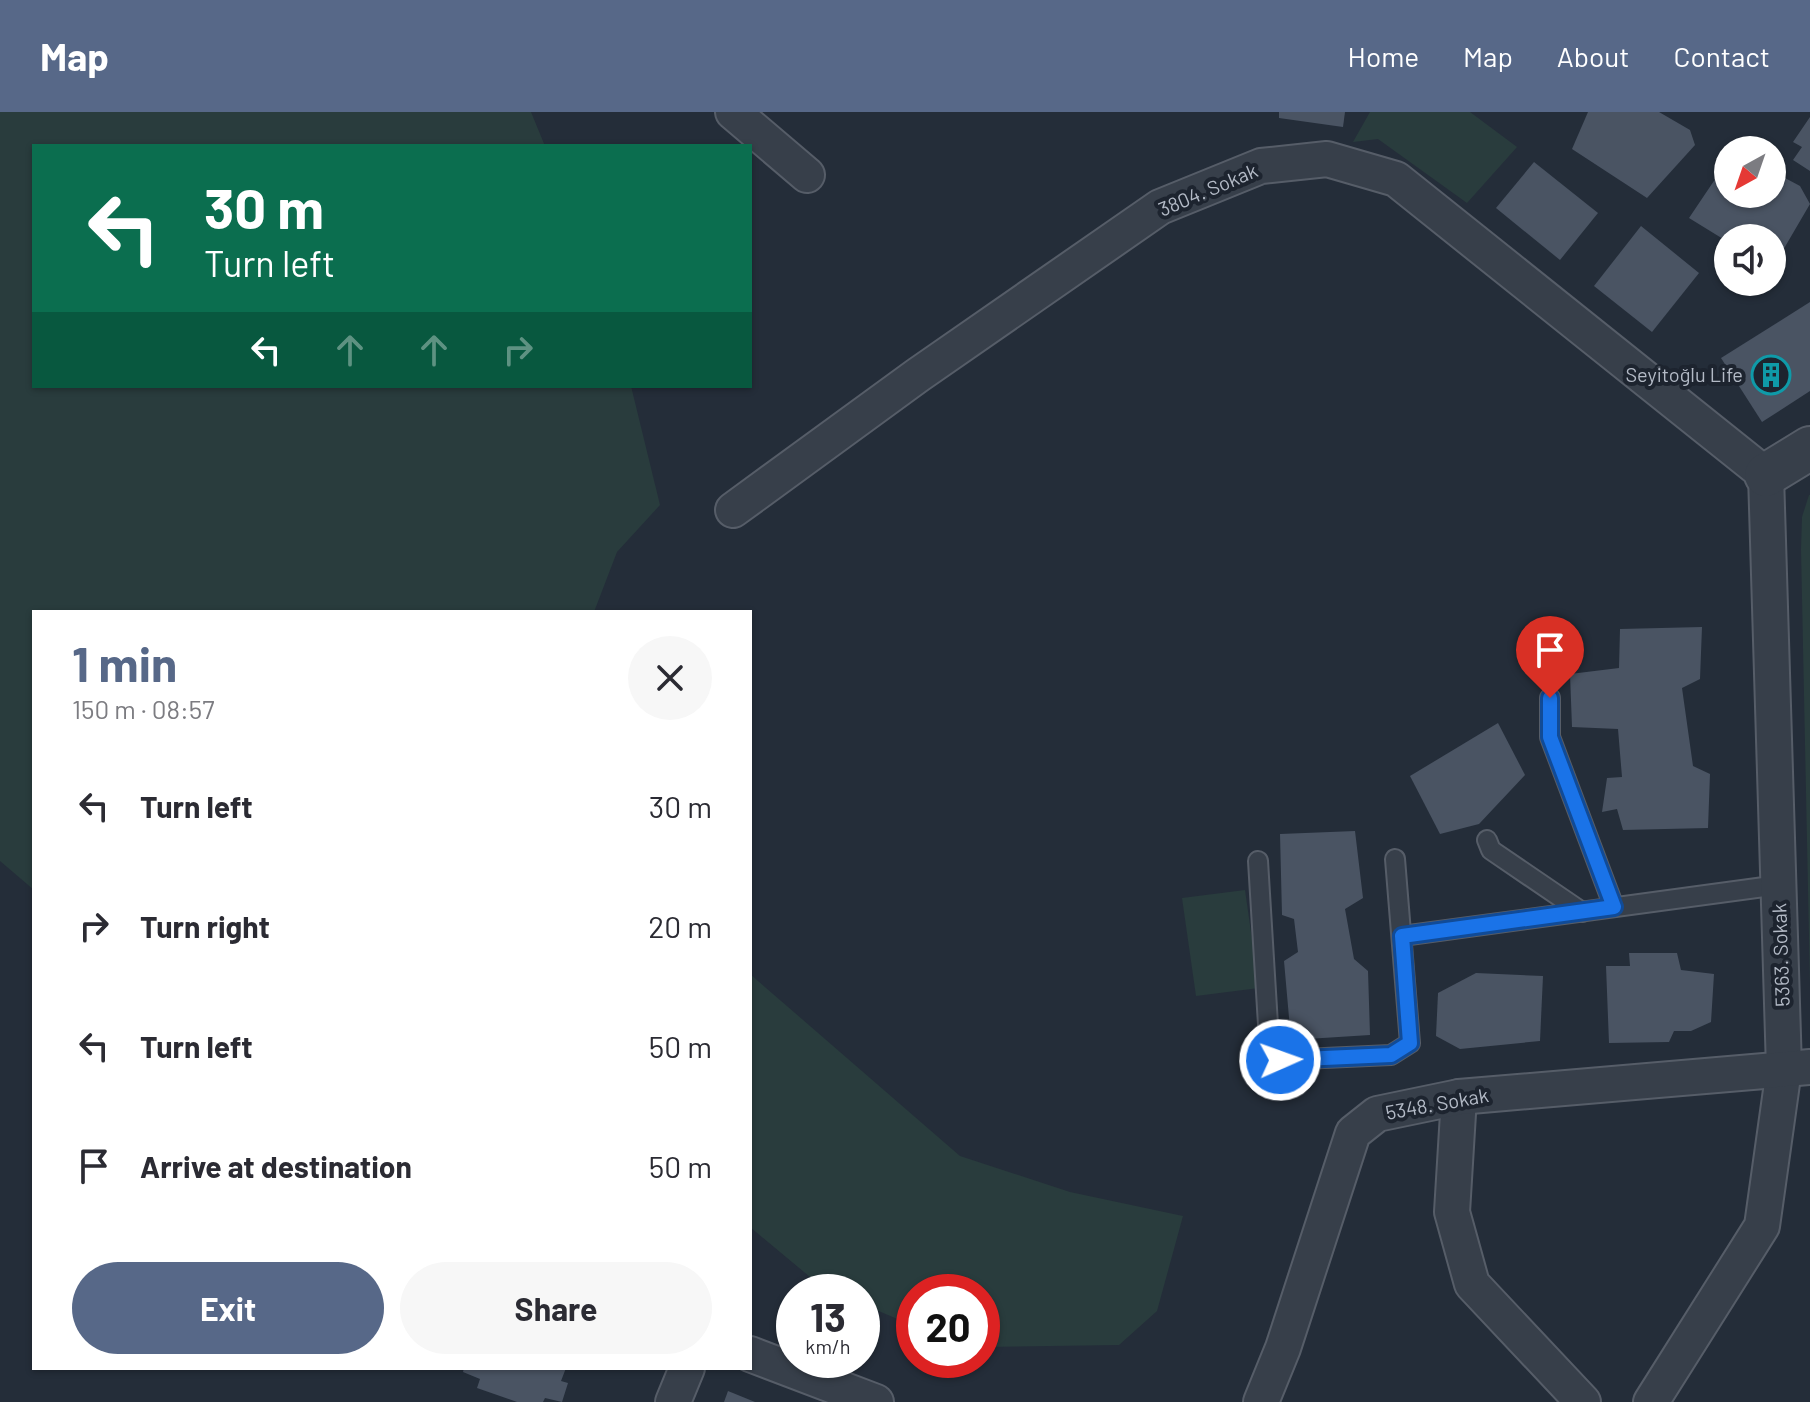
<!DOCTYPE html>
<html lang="en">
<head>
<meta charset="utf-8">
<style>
  :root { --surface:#fff; --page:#f7f7f7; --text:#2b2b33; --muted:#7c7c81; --accent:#576888 }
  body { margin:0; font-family:Barlow,sans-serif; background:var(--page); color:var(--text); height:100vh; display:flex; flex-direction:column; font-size:30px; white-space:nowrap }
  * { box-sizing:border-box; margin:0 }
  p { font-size:26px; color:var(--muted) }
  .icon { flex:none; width:44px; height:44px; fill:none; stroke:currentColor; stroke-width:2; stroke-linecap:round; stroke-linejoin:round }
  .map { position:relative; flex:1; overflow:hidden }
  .sheet { position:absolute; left:32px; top:498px; width:720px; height:760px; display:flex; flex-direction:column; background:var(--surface); border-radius:0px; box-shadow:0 2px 6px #0004 }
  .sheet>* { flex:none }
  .hud { position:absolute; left:32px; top:32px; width:720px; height:244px; border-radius:0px; box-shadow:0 2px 6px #0004; background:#0b6e4f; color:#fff; overflow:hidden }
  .needle { width:52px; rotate:220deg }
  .buttons { position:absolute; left:1714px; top:24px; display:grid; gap:16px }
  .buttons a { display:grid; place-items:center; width:72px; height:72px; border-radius:50%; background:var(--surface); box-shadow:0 2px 6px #0004; font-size:40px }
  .speed { position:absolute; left:776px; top:1162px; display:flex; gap:16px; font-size:40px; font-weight:700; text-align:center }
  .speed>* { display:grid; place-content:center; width:104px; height:104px; border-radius:50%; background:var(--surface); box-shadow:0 2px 6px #0004; line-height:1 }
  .speed small { font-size:20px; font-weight:400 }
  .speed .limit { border:12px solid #d22; background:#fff; color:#111 }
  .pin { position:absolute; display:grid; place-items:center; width:68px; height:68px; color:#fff; margin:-82px -34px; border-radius:50% 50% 50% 0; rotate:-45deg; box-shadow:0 0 8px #0007 }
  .pin .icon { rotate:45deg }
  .me { position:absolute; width:88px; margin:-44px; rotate:88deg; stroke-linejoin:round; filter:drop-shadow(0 0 6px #0008) }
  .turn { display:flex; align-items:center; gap:28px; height:168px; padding:0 40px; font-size:36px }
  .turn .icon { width:104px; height:104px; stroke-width:2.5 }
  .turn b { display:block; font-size:56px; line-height:68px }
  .lanes { display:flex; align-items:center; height:76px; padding:0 40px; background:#0003; justify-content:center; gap:40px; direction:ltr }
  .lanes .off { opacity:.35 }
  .round { display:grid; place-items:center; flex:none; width:84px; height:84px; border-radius:42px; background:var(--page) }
  .head { display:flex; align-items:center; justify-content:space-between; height:136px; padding:0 40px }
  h1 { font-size:48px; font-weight:700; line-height:60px; color:var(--accent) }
  .action { display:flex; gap:16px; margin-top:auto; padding:16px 40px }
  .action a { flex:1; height:92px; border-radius:48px; background:var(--accent); color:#fff; font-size:32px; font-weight:700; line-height:92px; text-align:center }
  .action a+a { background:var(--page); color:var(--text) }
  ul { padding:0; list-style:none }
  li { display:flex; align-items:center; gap:24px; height:120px; padding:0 40px }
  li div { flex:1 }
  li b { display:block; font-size:30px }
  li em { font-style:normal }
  header { display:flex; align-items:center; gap:48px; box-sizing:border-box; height:112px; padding:0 40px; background:var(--accent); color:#fff }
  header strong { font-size:38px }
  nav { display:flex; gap:44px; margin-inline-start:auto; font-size:28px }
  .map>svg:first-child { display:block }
</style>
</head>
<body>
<header>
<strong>Map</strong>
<nav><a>Home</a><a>Map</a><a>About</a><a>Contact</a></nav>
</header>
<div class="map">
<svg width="1810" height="1290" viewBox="0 0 1810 1290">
  <rect width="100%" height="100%" fill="#242d39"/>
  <g fill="#293c3d">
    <path d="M0,0H531L545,34H34V274H631L660,393L617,440L594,500H34V778L0,749Z"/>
    <path d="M1370,0H1470L1517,35L1467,91L1378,27L1353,30Z"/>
    <path d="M1809,383H1810V875L1801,437L1802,405Z"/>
    <path d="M1245,778L1259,876L1196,884L1182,786Z"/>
    <path d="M750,862L960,1044L1070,1080L1183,1104L1157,1199L1119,1233L982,1235V1180H914V1214L862,1192V1180H833L822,1175L750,1115Z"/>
  </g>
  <g fill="#4a5463">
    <path d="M1279,0H1345L1343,15L1279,6Z"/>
    <path d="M1588,0H1659L1690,18L1695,33L1647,86L1572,37Z"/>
    <path d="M1810,5V59L1793,48L1802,35L1793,30Z"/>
    <path d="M1728,48V82H1772V59L1800,74L1810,92L1772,157V126H1728V130L1689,106Z"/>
    <path d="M1534,50L1598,101L1560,148L1496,96Z"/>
    <path d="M1641,114L1699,161L1652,220L1594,174Z"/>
    <path d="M1810,190V279L1762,310L1721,246Z"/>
    <path d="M1702,515L1700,567L1682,576L1693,654L1710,662L1708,716L1623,718L1617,697L1602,700L1607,666L1622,665L1618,617L1572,615L1570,562L1619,556L1620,517Z"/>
    <path d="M1498,611L1525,663L1479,712L1440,722L1410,664Z"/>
    <path d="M1355,719L1363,786L1345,797L1354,847L1368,859L1370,923L1291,928L1284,849L1298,840L1294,807L1282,803L1280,722Z"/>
    <path d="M1629,841H1677L1681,858L1714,862L1711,910L1691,919H1674L1669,930L1609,931L1606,854H1630Z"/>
    <path d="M1476,861L1543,864L1540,929L1460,937L1436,924L1438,881Z"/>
    <path d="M464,1256H566L561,1269L568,1271L562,1290L545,1286L543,1290H517L477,1276L480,1267L463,1260Z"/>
    <path d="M728,1279L755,1290H724Z"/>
  </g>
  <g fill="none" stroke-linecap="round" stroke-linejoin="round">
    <defs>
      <g id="service">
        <path d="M1550,586V625L1614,795"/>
        <path d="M1487,728L1491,738L1582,800"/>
        <path d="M1258,749L1269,929L1280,948L1391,943L1410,931L1395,747"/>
        <path d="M1402,824L1779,773"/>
      </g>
      <g id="minor">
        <path d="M733,0L807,63"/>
        <path d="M733,398L918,263L1160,95L1261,54L1327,47L1396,67L1766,363L1784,957L1762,1114L1651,1290"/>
        <path d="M1459,985L1452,1100L1472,1172L1583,1290"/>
        <path d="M750,1242L876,1290"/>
        <path d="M673,1290L687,1256"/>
        <path d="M1261,1290L1283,1236L1353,1021L1377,1002L1459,985L1810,955"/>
      </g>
      <path id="tertiary" d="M1766,363L1810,336"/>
    </defs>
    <use href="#service" stroke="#565d68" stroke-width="22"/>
    <use href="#minor" stroke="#565d68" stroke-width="38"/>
    <use href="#tertiary" stroke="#565d68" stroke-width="46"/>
    <use href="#service" stroke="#373f4a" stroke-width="18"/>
    <use href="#minor" stroke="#373f4a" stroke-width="34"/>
    <use href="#tertiary" stroke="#373f4a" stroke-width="42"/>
  </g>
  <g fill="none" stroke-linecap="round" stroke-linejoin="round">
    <defs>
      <path id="route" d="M1280,948L1391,943L1410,931L1402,824L1614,795L1550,625V586"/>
    </defs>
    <use href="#route" stroke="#114b97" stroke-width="20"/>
    <use href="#route" stroke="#1a73e8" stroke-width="14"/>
  </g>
  <defs>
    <symbol id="building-ring" viewBox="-11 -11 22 22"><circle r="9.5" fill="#1d242f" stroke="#0f9aa8" stroke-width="1.5"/><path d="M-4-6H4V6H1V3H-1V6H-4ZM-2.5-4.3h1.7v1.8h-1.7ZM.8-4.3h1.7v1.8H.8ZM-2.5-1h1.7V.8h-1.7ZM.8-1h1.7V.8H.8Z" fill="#0f9aa8"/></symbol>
  </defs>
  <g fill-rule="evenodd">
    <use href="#building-ring" x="1749" y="241" width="44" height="44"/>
  </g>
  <g text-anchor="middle" stroke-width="8" stroke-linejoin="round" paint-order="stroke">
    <g font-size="20" fill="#b3bac6" stroke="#1d242f">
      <text transform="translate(1208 78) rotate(-23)" y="7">3804. Sokak</text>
      <text transform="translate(1781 843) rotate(-92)" y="7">5363. Sokak</text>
      <text transform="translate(1437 992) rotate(-10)" y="7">5348. Sokak</text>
    </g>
    <g font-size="20" fill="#b3bac6" stroke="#1d242f" text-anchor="end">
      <text x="1743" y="270">Seyitoğlu Life</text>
    </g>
  </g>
</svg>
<div class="buttons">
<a><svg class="needle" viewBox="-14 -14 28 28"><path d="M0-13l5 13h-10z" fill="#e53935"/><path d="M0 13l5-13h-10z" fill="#7c7c81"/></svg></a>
<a><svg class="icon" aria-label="sound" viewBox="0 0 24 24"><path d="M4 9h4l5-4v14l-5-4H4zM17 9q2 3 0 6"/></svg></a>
</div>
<div class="speed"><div>13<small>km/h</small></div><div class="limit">20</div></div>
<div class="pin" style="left:1550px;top:586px;background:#d93025"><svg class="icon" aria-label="arrive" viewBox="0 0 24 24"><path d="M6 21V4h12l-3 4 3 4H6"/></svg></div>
<svg class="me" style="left:1280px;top:948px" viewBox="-20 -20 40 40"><circle r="17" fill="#1a73e8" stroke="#fff" stroke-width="3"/><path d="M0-11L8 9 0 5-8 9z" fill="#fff"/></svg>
<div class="hud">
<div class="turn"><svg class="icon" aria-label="left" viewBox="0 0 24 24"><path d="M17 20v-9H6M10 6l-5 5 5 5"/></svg><div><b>30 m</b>Turn left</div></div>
<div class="lanes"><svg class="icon" aria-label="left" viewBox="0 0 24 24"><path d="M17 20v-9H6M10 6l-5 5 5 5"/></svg><svg class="icon off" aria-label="ahead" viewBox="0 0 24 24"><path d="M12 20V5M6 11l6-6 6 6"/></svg><svg class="icon off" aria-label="ahead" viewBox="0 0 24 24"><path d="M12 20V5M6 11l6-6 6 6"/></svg><svg class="icon off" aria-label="right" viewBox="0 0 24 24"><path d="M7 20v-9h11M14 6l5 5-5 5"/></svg></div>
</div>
<section class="sheet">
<div class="head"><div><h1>1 min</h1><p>150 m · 08:57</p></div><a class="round"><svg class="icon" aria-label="close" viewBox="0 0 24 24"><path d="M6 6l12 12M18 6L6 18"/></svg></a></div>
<ul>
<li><svg class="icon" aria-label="left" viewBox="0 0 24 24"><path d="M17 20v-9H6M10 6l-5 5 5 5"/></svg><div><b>Turn left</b></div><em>30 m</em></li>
<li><svg class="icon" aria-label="right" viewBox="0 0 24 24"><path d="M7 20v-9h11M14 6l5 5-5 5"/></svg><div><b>Turn right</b></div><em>20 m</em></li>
<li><svg class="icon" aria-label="left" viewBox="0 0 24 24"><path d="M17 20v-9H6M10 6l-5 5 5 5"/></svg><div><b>Turn left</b></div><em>50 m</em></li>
<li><svg class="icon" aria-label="arrive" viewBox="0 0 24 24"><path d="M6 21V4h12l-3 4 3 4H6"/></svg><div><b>Arrive at destination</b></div><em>50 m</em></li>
</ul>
<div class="action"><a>Exit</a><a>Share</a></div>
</section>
</div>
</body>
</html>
